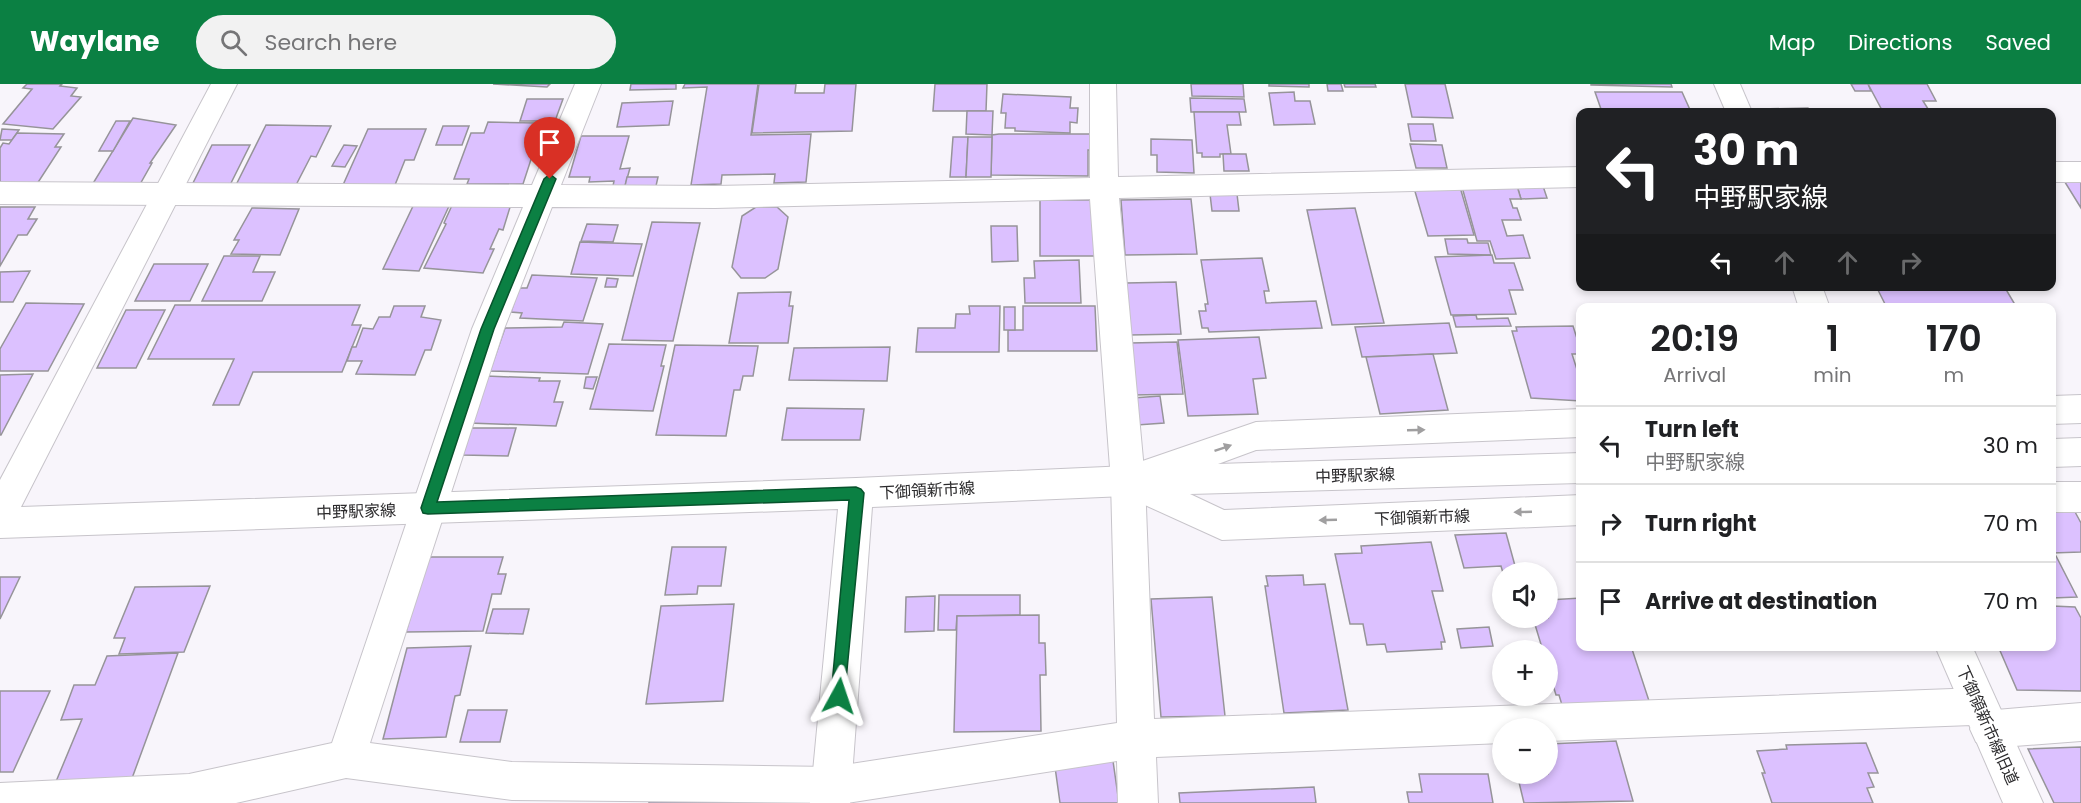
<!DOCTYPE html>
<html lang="en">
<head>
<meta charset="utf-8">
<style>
  :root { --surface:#fff; --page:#f2f2f2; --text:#202124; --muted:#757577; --line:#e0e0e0; --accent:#0b8043 }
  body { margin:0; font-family:Poppins,"Noto Sans JP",sans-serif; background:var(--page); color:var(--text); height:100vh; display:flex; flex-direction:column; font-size:22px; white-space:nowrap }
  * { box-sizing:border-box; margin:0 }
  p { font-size:20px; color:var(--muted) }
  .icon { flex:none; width:33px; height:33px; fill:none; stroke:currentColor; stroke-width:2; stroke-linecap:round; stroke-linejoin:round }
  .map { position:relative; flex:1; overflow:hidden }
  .drawer { position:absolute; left:1576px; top:219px; width:480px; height:348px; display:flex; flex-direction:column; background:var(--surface); border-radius:12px; box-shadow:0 3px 9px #0003 }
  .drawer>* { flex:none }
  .guide { position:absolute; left:1576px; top:24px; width:480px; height:183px; border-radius:12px; box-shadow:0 3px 9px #0003; background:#202124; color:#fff; overflow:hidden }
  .buttons { position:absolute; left:1492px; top:478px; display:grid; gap:12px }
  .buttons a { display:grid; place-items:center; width:66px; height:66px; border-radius:50%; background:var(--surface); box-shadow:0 3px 9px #0003; font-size:30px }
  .pin { position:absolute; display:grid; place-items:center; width:51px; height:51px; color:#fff; margin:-62px -26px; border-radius:50% 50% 50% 0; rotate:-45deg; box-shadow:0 0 6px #0007 }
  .pin .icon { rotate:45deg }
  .me { position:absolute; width:66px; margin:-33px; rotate:5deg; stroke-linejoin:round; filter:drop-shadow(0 0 4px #0008) }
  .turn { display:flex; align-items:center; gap:21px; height:126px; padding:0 18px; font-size:27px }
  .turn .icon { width:78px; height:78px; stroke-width:2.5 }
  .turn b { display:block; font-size:42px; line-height:51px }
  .lanes { display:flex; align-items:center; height:57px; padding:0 18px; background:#0003; justify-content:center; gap:30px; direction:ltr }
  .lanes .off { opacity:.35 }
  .eta { display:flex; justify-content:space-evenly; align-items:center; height:102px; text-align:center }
  .eta b { font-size:36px; font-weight:600; line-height:42px }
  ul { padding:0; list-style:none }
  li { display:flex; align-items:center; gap:18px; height:78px; padding:0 18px; border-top:2px solid var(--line) }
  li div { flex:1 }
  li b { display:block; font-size:22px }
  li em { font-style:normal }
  header { display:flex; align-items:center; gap:36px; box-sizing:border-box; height:84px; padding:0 30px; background:var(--accent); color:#fff }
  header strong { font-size:28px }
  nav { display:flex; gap:33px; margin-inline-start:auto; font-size:21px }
  .search { width:420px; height:54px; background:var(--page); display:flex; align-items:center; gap:15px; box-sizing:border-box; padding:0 21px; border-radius:33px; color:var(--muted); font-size:22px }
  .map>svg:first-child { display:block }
</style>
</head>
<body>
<header>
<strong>Waylane</strong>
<div class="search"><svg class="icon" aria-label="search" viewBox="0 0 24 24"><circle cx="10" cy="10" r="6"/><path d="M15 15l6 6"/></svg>Search here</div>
<nav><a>Map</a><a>Directions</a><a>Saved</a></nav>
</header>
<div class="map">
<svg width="2081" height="719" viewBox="0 0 2081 719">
  <rect width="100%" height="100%" fill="#f8f5fb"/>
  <g fill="#dcc1ff" stroke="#969499" stroke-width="1.5">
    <path d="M27,0H62L60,2L77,4L71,12L81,13L53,45L3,40L32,5L23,4Z"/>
    <path d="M493,0H550L547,3Z"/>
    <path d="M631,0H676V5L630,6Z"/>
    <path d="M685,0H758L751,51L811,50L806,98L774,99L775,90L722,91L721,100L691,101L707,3L683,4Z"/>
    <path d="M759,0H796L795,9H824L825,0H856L852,47L752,49Z"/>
    <path d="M935,0H987L986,27H933Z"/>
    <path d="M1191,0H1243L1244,13L1192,12Z"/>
    <path d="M1269,0H1309V3L1269,2Z"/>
    <path d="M1327,0H1341L1343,7H1328Z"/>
    <path d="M1344,0H1375L1376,3H1345Z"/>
    <path d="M1405,0H1445L1453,34L1412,33Z"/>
    <path d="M1591,0H1671L1672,3L1591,1Z"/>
    <path d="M1851,0H1868L1871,7H1855Z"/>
    <path d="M1868,0H1927L1936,17H1923L1930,28H1883Z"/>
    <path d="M1294,8L1295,17H1310L1315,40L1274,41L1269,9Z"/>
    <path d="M1595,8H1682L1691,28H1602Z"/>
    <path d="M1003,10L1071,13L1070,24H1078L1077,39L1070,38V49L1015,47V44H1005L1006,29H1001Z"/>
    <path d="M1190,14L1244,15L1246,28H1191Z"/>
    <path d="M527,15H563L555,37H520Z"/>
    <path d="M673,17L669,41L617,43L622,19Z"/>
    <path d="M1808,24L1810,28H1763L1761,25Z"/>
    <path d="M1810,26H1867L1868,28H1811Z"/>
    <path d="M967,27H993L992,51L966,50Z"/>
    <path d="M1194,28H1239L1241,41H1227L1231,70H1220V73H1202V69H1197Z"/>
    <path d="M133,34L176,41L150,79H152L139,102L92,101Z"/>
    <path d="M116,37H130L113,67H99Z"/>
    <path d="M488,38L537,39L532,54H538L523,100H467L469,95H454L471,49H484Z"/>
    <path d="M1408,40H1433L1436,57H1411Z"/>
    <path d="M266,41L331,42L316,73L311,72L296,101H236Z"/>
    <path d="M443,42H469L462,61H436Z"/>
    <path d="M2,45L19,46L12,56H0Z"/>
    <path d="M368,45H426L414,76H405L395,101H343Z"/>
    <path d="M17,49L64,50L55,63H61L37,100L0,99V64L3,59L9,60Z"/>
    <path d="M999,50H1094L1095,66H1088V92L991,91L992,51Z"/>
    <path d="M581,52H629L620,85L630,84L625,102H613L614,97L589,98L590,93H569Z"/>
    <path d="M953,53H968L966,93H950Z"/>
    <path d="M968,53H992L991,93H966Z"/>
    <path d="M1151,55L1192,56L1194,89L1157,88V71H1151Z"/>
    <path d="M1410,60L1442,61L1447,84H1416Z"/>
    <path d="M212,61H250L230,101H192Z"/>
    <path d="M344,61L357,62L345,83L332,82Z"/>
    <path d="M1223,70H1246L1249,87H1224Z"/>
    <path d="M627,93H658L656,102H625Z"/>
    <path d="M2063,95H2081V124Z"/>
    <path d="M1517,102H1543L1547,114L1521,115Z"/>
    <path d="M1517,102L1521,115H1510L1513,124H1517L1521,136H1502L1507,152L1523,151L1530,174L1496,175L1490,157H1477L1462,103Z"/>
    <path d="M1460,103L1474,151L1428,152L1414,104Z"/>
    <path d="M1210,110H1237L1239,127H1212Z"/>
    <path d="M1191,115L1197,170L1125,171L1121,116Z"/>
    <path d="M1040,116H1094L1096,172H1040Z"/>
    <path d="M454,117L511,120L503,146L499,145L490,165H494L483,189L424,184L446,140L444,139Z"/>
    <path d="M415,118L450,120L419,187L383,185Z"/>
    <path d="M0,123H35L28,135H37L27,151H18L0,182Z"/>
    <path d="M756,123H777L788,133L778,185L765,194H741L732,183L742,132Z"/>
    <path d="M252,124L299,125L280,171L231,170L239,156H234Z"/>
    <path d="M1355,124L1384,239L1332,241L1307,126Z"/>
    <path d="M652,138L700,139L673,257L622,256Z"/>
    <path d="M587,140L618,141L613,158L581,157Z"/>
    <path d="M991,142H1017L1018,177L992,178Z"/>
    <path d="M1445,155H1467L1468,159H1488L1491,171L1448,170Z"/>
    <path d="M580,158L642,160L633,192L571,190Z"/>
    <path d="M1492,171L1494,179H1514L1523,206H1509L1516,230L1451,231L1435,173Z"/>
    <path d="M224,172H260L253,188H275L262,217H202Z"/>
    <path d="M1262,174L1269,207H1264L1266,219L1316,217L1322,244L1209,248L1208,244H1202L1199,227H1206L1205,220H1208L1201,176Z"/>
    <path d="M1079,176L1081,219H1025L1024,194H1035L1034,177Z"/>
    <path d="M154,180H208L190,217H135Z"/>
    <path d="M30,187L13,218H0V188Z"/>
    <path d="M532,191L597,194L583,237L520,234L522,229L511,228L519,204H527Z"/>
    <path d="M607,194L618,195L616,203H605Z"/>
    <path d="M1176,198L1181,250L1130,251L1126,199Z"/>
    <path d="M1614,202H1644L1645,205L1616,206Z"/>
    <path d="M1930,202H2004L2017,224H1887L1877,204Z"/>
    <path d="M791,208L789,222H793L788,259H729L738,209Z"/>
    <path d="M26,219L84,220L48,287H0V265Z"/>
    <path d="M175,221H360L352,241H361L342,288H253L239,321H213L234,275H148Z"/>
    <path d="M394,222H425L421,233L441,236L431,266H425L415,291L356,290L362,277H347L352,263H356L363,244L373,245L379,233H390Z"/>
    <path d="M969,222H1000L999,268H916L918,244H955L956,230H970Z"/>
    <path d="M1023,222H1095L1097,267H1008V246H1023Z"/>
    <rect x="1004" y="223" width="11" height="23"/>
    <path d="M126,226H165L136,284H97Z"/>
    <path d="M1476,231L1477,235L1508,234L1511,242L1456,243L1453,232Z"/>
    <path d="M564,238L603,240L588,290L490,287L505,244L562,243Z"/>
    <path d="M1449,239L1457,269L1362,273L1355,243Z"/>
    <path d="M1573,242L1581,267V270H1572L1581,298V317L1531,314L1512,247H1517L1516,243Z"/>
    <path d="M1259,253L1266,294L1253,295L1258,330L1188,332L1178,256Z"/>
    <path d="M1177,258L1183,310L1134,311L1130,259Z"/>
    <path d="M609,260L666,261L661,282H664L653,327L590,325Z"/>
    <path d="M675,261L758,262L753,292H743L740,306H734L726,352L656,351Z"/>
    <path d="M890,263L887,297L789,296L794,264Z"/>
    <path d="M1433,270L1448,326L1380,330L1366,273Z"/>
    <path d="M33,290L1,351H0V291Z"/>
    <path d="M486,292L540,294L539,297H560L554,318H563L556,342L469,339Z"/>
    <path d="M586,293H597L593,305L584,304Z"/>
    <path d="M1160,312L1164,339L1137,341L1133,314Z"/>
    <path d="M787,324L864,325L860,356H782Z"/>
    <path d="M471,344H516L508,372L463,371Z"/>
    <path d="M2074,426L2081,439V468L2052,469V427Z"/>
    <path d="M1506,449L1517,489H1503L1501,482L1464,484L1455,451Z"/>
    <path d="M1431,458L1443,507H1432L1445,558H1441L1442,565L1387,568L1385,560L1367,561L1363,540H1350L1335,470L1362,469L1361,462Z"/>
    <path d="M672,463H726L721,502H698L697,510L665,511Z"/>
    <path d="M2052,472H2056L2077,513L2052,514Z"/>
    <path d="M428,473H503L498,490H506L501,510H492L483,547L406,548Z"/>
    <path d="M1303,491L1304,501L1325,500L1348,626L1284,629L1265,502H1268L1266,492Z"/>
    <path d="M0,493H20L0,535Z"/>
    <path d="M210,502L184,568L119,570L125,554H114L135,503Z"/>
    <path d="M939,511H1020V531L957,532L956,546H938Z"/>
    <path d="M935,512L934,547L905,548L906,513Z"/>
    <path d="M1212,513L1225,632L1161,633L1151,515Z"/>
    <path d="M1581,514V562H1631L1652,626L1565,631L1559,611H1556L1548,585V567H1543L1533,534H1548V516Z"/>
    <path d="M734,520L723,617L646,620L661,522Z"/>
    <path d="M2052,522L2075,523L2081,534V607L2017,606L1998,562H2052Z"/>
    <path d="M493,525H529L523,550L486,549Z"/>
    <path d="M1039,531V559H1045L1046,591H1040L1041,647L954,648L957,532Z"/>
    <path d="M1489,543L1493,562L1461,564L1457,545Z"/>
    <path d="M471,562L460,611L455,612L446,653L383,655L407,564Z"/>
    <path d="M178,569L131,697L55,700L82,635L61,636L74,601H95L107,572Z"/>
    <path d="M0,607H50L13,688H0Z"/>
    <path d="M468,626H507L500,658H460Z"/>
    <path d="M1616,657L1633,717L1524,719L1517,690H1548V660Z"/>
    <path d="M1866,659L1878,689H1868L1874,703L1867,704L1873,719H1772L1762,689H1765L1757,667L1787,665L1786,661Z"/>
    <path d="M2081,663V719H2054L2028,665Z"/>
    <path d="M1113,677L1119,719H1060L1055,683Z"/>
    <path d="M1419,690H1488L1493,719H1409L1407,708H1422Z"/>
    <path d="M1314,703L1316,719H1180L1179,709Z"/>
    <path d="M750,711L749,719H649V715Z"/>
  </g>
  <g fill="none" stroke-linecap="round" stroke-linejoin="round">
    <defs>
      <g id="street">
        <path d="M575,0H601L561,101L715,102L1090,94V0H1116L1118,93L1581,83V103L1119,114L1145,397L1154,635L1979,604L1992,609L1998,622L1996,626L2081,619V657L1989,664L1976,658L1970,645L1972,641L1548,657V645H1503V659L1156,673L1158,719H1118L1117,677L847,719L512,716L346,694L236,719H0V699L189,690L332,659L472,245L523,123L0,120V98L532,101ZM1090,115L1111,397L1117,639L831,683L512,678L370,659L504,245L552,123L715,124Z"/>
        <rect x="2052" y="78" width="29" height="20"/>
        <path d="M2081,311V339L2052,340V312Z"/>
        <rect x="2052" y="398" width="29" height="30"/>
      </g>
      <g id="secondary">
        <path d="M211,0H237L21,423L856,394L1128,382L1256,338L1581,325V353L1256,366L1218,380L1581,369V399L1190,410L1224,426L1581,411V441L1222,456L1125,412L872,423L850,719H810L838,425L0,454V396Z"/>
        <path d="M1714,0H1740L1752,28H1726Z"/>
        <path d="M1792,202H1822L1830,224H1799Z"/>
        <path d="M2081,354V382L2052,383V355Z"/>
        <path d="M1935,562H1972L2043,719H2003Z"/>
      </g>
    </defs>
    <use href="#street" stroke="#c7c4ca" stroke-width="2"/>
    <use href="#secondary" stroke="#c7c4ca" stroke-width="2"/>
    <use href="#street" fill="#fff" fill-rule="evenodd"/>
    <use href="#secondary" fill="#fff" fill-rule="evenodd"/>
  </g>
  <defs><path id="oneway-solid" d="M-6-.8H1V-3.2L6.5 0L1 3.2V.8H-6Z" transform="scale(1.5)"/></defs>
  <g fill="#a09fa0">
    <use href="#oneway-solid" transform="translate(1416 346) rotate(-2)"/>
    <use href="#oneway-solid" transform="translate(1223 364) rotate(-19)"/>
    <use href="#oneway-solid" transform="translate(1523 428) rotate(178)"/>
    <use href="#oneway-solid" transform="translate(1328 436) rotate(178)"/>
  </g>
  <path fill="#0b8043" stroke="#07532c" stroke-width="1.5" d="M550,90L556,95L494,245L437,418L856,403L861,405L864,409L844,617L839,619L833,617L831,612L849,416L428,430L423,429L421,424L481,245L544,95Z"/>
  <g text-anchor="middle" stroke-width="5" stroke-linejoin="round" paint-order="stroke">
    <g font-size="16" fill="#2b2a2c" stroke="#fff">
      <text transform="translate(1355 391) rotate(-2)" y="6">中野駅家線</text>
      <text transform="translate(927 406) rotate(-3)" y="6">下御領新市線</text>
      <text transform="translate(356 427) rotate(-2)" y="6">中野駅家線</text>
      <text transform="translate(1422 433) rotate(-2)" y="6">下御領新市線</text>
      <text transform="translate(1988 641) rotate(66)" y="6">下御領新市線旧道</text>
    </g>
  </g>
</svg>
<div class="buttons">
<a><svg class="icon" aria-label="sound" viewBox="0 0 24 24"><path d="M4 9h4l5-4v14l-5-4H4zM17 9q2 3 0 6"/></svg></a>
<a>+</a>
<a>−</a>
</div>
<div class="pin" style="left:550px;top:95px;background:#d93025"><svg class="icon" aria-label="arrive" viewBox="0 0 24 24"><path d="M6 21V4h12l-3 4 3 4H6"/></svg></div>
<svg class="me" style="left:839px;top:612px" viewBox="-20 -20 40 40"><path d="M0-17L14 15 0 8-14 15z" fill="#0b8043" stroke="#fff" stroke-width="4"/></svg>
<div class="guide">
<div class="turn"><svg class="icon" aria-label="left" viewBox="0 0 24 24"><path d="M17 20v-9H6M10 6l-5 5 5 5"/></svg><div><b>30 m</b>中野駅家線</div></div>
<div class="lanes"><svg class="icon" aria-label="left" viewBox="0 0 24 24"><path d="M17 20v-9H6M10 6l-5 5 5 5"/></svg><svg class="icon off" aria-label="ahead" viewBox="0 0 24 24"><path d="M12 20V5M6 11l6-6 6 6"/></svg><svg class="icon off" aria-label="ahead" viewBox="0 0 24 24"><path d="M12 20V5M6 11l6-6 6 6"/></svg><svg class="icon off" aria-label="right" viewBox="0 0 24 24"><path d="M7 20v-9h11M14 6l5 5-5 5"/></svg></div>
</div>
<section class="drawer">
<div class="eta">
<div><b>20:19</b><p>Arrival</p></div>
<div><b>1</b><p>min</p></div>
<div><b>170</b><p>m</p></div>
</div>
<ul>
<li><svg class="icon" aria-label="left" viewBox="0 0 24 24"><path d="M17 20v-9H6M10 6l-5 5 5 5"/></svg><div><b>Turn left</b><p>中野駅家線</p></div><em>30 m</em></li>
<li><svg class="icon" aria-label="right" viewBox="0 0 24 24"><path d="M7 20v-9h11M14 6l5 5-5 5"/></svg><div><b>Turn right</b></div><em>70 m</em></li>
<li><svg class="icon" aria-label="arrive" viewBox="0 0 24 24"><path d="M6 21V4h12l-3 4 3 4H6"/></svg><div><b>Arrive at destination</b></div><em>70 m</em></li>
</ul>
</section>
</div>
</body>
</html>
